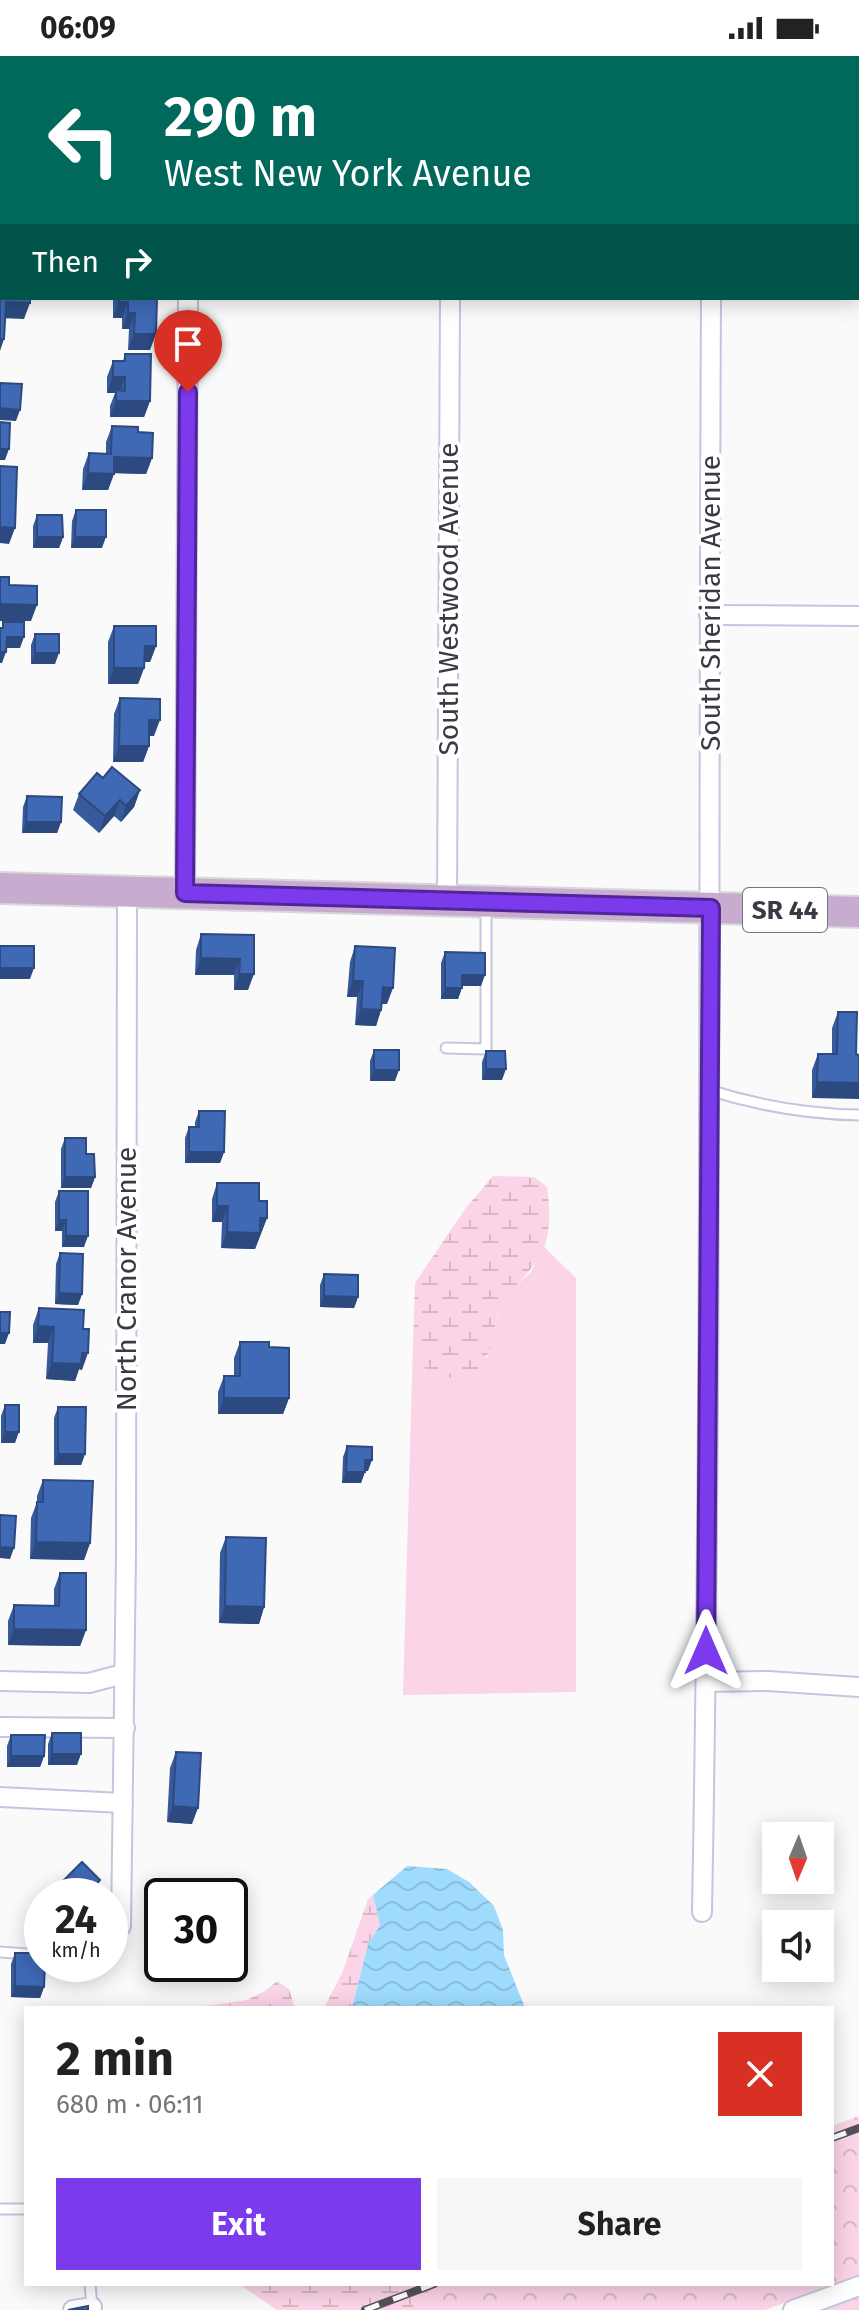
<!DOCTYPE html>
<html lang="en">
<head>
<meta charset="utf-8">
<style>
  :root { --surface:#fff; --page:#f6f6f6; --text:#222; --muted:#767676; --accent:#7c3aed }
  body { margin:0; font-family:"Fira Sans",sans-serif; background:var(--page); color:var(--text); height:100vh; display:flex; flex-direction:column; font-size:30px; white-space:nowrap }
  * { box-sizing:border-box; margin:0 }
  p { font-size:26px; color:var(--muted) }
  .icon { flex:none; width:44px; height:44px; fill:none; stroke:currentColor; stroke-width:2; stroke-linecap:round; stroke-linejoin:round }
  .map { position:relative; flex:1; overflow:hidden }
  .details { position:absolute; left:24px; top:1950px; width:810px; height:280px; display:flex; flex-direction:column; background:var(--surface); border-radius:0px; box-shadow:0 4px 20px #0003 }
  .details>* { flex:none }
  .top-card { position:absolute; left:0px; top:0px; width:860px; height:244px; box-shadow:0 4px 20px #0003; background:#00695c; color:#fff; overflow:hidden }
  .needle { width:52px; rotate:182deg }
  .tools { position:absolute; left:762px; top:1766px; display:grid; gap:16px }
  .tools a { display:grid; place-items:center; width:72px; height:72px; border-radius:0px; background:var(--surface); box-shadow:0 4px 20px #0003; font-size:40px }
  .speed { position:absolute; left:24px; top:1822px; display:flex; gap:16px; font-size:40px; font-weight:700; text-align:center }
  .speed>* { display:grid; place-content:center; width:104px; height:104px; border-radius:50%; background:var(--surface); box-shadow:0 4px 20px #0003; line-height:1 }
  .speed small { font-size:20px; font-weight:400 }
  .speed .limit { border:4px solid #111; border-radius:12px; background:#fff; color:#111 }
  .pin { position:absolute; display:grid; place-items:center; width:68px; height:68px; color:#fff; margin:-82px -34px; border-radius:50% 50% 50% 0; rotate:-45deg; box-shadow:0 0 8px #0007 }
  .pin .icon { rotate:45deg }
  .me { position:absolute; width:88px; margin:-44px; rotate:0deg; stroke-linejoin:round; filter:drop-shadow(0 0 6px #0008) }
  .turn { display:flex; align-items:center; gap:28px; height:168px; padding:0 32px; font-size:36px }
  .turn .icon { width:104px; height:104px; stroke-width:2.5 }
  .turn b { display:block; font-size:56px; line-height:68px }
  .then { display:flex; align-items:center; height:76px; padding:0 32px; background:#0003; gap:16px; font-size:30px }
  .round { display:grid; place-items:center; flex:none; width:84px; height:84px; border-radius:0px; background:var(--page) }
  .overview { display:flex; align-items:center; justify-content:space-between; height:136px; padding:0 32px }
  h1 { font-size:48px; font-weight:700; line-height:60px }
  .cta { display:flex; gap:16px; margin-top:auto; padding:16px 32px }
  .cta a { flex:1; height:92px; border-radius:0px; background:var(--accent); color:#fff; font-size:32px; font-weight:700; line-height:92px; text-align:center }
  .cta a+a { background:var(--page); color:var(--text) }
  .status { display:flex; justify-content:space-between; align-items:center; height:56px; padding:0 40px; background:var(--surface); direction:ltr }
  .status svg { height:22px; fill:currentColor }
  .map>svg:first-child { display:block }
</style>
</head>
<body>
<div class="status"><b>06:09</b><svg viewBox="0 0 49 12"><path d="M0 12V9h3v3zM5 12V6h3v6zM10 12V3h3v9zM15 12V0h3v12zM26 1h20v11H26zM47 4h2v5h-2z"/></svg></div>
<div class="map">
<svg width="859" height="2254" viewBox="0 0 859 2254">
  <defs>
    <pattern id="forest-crowns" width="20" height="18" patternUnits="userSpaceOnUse" patternTransform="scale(2)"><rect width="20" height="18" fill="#fbd4e7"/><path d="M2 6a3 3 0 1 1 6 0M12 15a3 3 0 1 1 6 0" fill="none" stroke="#d8b7c7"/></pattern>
    <pattern id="wetland-marsh" width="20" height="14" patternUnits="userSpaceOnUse" patternTransform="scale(2)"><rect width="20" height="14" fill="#fbd4e7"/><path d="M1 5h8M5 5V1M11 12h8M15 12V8" fill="none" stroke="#d8b7c7"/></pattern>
    <pattern id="water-waves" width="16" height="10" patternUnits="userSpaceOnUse" patternTransform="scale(2)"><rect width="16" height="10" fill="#9edbfc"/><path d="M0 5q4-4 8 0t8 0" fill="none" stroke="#89bdd9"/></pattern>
  </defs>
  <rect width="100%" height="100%" fill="#fafafa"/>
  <path fill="#fbd4e7" d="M544,1191L576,1222V1636L403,1639L413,1287L426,1315L487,1302L500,1252L512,1233L531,1216Z"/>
  <g fill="url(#forest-crowns)">
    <path d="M859,2060V2219L765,2254H411L414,2247L438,2228H832V2070Z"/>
    <path d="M859,2240V2254H822Z"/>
  </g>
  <g fill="url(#wetland-marsh)">
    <path d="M493,1120L534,1121L547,1131C550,1152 551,1172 544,1192C534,1216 512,1228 501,1251C491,1272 494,1311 467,1320C453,1325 439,1319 426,1315L413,1287L415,1227L465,1153Z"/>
    <path d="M373,1839L380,1869L368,1888L352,1952H324L343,1915L368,1843Z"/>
    <path d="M277,1925L289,1933L295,1952H191L247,1944L265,1935Z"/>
    <path d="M239,2228H438L415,2247L411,2254H277Z"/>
  </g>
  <path fill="url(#water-waves)" d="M407,1810L447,1813L469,1826L494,1850L503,1874L504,1899L525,1952H352L368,1888L380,1869L373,1839Z"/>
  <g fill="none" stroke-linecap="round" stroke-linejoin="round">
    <defs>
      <g id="lane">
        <path d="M446,992L486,993V849"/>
        <path d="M709,1034C759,1050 806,1058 859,1059"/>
        <path d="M0,1896L42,1899"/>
        <path d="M110,1897L116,1889L121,1870"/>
        <path d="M0,2153H26"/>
        <path d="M90,2228L92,2251"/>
      </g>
      <g id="street">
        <path d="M190,2V0"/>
        <path d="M451,2V0"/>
        <path d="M713,2V0"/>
        <path d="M709,559L859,560"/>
        <path d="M185,837L188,242"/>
        <path d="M447,844L450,242"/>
        <path d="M0,1625L89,1627L123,1618"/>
        <path d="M706,1626L768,1625L859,1631"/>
        <path d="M0,1671L125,1672"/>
        <path d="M0,1741L123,1747"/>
        <path d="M702,1856C712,1318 708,780 711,242"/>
        <path d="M121,1870L126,1498L127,836"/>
        <path d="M73,2254L92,2251"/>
        <path d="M793,2254L859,2230"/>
      </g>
      <path id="primary" d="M0,832L859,856"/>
    </defs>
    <use href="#lane" stroke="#c6c4df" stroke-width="13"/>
    <use href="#street" stroke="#c6c4df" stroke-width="22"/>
    <use href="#primary" stroke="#d8d7da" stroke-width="34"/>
    <use href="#lane" stroke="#fff" stroke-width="9"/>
    <use href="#street" stroke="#fff" stroke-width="18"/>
    <use href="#primary" stroke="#c8acd0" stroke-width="30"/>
    <defs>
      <g id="rail">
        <path d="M832,2082L859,2072"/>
        <path d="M365,2254L434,2228"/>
      </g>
    </defs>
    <use href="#rail" stroke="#53525b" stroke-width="8"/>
    <use href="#rail" stroke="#fff" stroke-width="5" stroke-dasharray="15" stroke-linecap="butt"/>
  </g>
  <g fill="#365a9c">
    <path d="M113,242H157L150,294H128L129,273H122V262H113Z"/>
    <path d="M125,298L150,345L144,361H110V350L115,337H107V321L113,305H123Z"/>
    <path d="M112,370L138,376L152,402L146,418L114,417L108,434H82L83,413L89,397H106V386Z"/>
    <path d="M76,454L102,492H71L72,465Z"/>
    <path d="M37,459L63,481L59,492H33V470Z"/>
    <path d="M114,570L156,590L150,606H144V612L138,628H108V586Z"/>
    <path d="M35,578L55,608H31V589Z"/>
    <path d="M120,642L154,680H149V690L143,706H113L114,658Z"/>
    <path d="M103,722L140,734L134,751L121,766L114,760L99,777L73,754L79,738Z"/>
    <path d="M27,740L61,766L57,777H22L23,751Z"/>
    <path d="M201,878L254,879L248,934H234V919H195L196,894Z"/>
    <path d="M355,890L387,948H382L381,954L376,970L355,969L357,941H347L350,906Z"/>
    <path d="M445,896L481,930H462L458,943H441V907Z"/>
    <path d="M838,956L856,998L812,1042V1014L818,998H832V972Z"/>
    <path d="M374,994L395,1025H370V1005Z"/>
    <path d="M486,995L502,1024H482V1006Z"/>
    <path d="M199,1055L224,1096L220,1107H185V1082L189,1071H195V1066Z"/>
    <path d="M65,1082L86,1098L95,1121L91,1132H61V1093Z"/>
    <path d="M217,1127L259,1145L267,1162L255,1193L221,1192L222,1166H212V1143Z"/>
    <path d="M59,1135L84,1191H62V1175H55V1146Z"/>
    <path d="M60,1197L82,1238L78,1249L55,1248L56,1208Z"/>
    <path d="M324,1218L358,1241L354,1252L320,1251V1229Z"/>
    <path d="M39,1252L82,1314L79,1313L75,1325L46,1323L48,1287H33V1269Z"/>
    <path d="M240,1286L269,1291L289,1342L283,1358H218V1336L224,1320H234V1302Z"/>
    <path d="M5,1349L15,1387H1V1360Z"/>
    <path d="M58,1351L85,1398L81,1409H54V1362Z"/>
    <path d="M347,1390L368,1415H365L361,1427H342L343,1401Z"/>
    <path d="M43,1424L90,1487L84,1504L30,1503L31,1462L37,1446V1440Z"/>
    <path d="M226,1481L264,1551L259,1568L219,1567L220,1497Z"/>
    <path d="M60,1517L86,1574L80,1590L8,1589V1565L14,1549H54V1533Z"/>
    <path d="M52,1677L77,1709H48V1688Z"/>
    <path d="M11,1679L44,1700L40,1711H7V1690Z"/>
    <path d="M176,1696L192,1768L167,1766L170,1712Z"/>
    <path d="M42,1850V1863L38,1860Z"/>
    <path d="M15,1897L44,1931L40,1942L11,1941V1908Z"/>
  </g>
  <g fill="#2c4a7f">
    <rect x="0" y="80" width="2" height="11"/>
    <rect x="0" y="193" width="2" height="16"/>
    <path d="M6,246L30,247L24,263L0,262Z"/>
    <path d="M119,246H128L122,262H113Z"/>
    <path d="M128,257H135L129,273H122Z"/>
    <path d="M134,278H156L150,294H128Z"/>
    <path d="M0,283H4L0,295Z"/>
    <path d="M113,321H125L119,337L116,334L115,337H107Z"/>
    <path d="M116,345H150L144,361H110Z"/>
    <path d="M0,352L20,354L16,365L0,364Z"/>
    <path d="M0,393H9L5,404H0Z"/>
    <path d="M114,401L152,402L146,418L109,417Z"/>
    <path d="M88,417L114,418L108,434H82Z"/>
    <path d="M0,471L15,472L9,488L0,487Z"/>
    <path d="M37,481H63L59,492H33Z"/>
    <path d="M75,481H106L102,492H71Z"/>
    <path d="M0,548L37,549L31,565H0Z"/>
    <path d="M7,581H24L20,592H3Z"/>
    <path d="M145,590H156L150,606H139Z"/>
    <path d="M0,596H6L2,607H0Z"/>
    <path d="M35,597H59L55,608H31Z"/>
    <path d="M114,612H144L138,628H108Z"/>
    <path d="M149,664H160L154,680H144Z"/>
    <path d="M119,690H149L143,706H113Z"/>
    <path d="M140,734L134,751L121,766L126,750Z"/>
    <path d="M120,744L114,760L99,777L105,760Z"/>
    <path d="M26,766H61L57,777H22Z"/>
    <path d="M201,902L240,903L234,919H195Z"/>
    <path d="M0,912H34L30,923H0Z"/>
    <path d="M239,918H254L248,934H234Z"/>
    <path d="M462,919H485L481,930H458Z"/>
    <path d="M353,925H363L357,941H347Z"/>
    <path d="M383,931L393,932L387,948H377Z"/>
    <path d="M445,932H462L458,943H441Z"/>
    <path d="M361,953L381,954L376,970L355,969Z"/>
    <path d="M486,1013H506L502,1024H482Z"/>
    <path d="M374,1014H399L395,1025H370Z"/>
    <path d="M817,1026L859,1027V1043L812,1042Z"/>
    <path d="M189,1096H224L220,1107H185Z"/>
    <path d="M65,1121H95L91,1132H61Z"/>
    <path d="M217,1150H228L222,1166H212Z"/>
    <path d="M260,1162H267L255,1193L221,1192L227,1176Z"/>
    <path d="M59,1164H66L62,1175H55Z"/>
    <path d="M66,1180H88L84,1191H62Z"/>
    <path d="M59,1237L82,1238L78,1249L55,1248Z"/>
    <path d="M324,1240L358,1241L354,1252L320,1251Z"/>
    <path d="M38,1270L54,1271L48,1287H33Z"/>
    <path d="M0,1277H9L5,1288H0Z"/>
    <path d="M82,1297H88L82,1314L79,1313L75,1325L46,1323L52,1307Z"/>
    <path d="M224,1342H289L283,1358H218Z"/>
    <path d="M5,1376H19L15,1387H1Z"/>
    <path d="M58,1398H85L81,1409H54Z"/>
    <path d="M365,1404H372L368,1415H361Z"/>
    <path d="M346,1416H365L361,1427H342Z"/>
    <path d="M36,1486L90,1487L84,1504L30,1503Z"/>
    <path d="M0,1491L14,1492L10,1503L0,1502Z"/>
    <path d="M225,1550L264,1551L259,1568L219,1567Z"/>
    <path d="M14,1573L86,1574L80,1590L8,1589Z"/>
    <path d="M52,1698H81L77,1709H48Z"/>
    <path d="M11,1700H44L40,1711H7Z"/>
    <path d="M173,1750L198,1752L192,1768L167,1766Z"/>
    <path d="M100,1824L94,1840H84Z"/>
    <path d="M15,1930L44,1931L40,1942L11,1941Z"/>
  </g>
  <g fill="#3f69b5" stroke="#2c4a7f" stroke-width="2">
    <rect x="0" y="48" width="2" height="32"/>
    <rect x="0" y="162" width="2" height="31"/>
    <path d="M0,217H2V242H30V247L6,246L4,283H0Z"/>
    <path d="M119,242H157L156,278H134L135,257H128V246H119Z"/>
    <path d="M125,298H151L150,345H116V334L125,335V321H113V305H125Z"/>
    <path d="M0,327L22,328L20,354L0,352Z"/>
    <path d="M0,366L10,367L9,393H0Z"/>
    <path d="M112,370L138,371V376L153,377L152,402L114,401V418L88,417L89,397L111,398Z"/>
    <path d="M0,410L17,411L15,472L0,471Z"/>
    <path d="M76,454H106V481H75Z"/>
    <path d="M37,459H62L63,481H37Z"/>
    <path d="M0,521H9V529L37,530V549L0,548Z"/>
    <path d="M3,566H24V581H7L6,596H0V572H3Z"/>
    <path d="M114,570H156V590H145L144,612H114Z"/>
    <rect x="35" y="578" width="24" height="19"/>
    <path d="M120,642L160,643V664H149V690H119Z"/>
    <path d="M112,711L140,734L126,750L120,744L105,760L79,738L97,717L103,722Z"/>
    <path d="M27,740L62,741L61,766H26Z"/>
    <path d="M201,878L254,879V918H239L240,903L201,902Z"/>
    <rect x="0" y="890" width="34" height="22"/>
    <path d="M355,890L395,892L393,932L383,931L381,954L361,953L363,925H353Z"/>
    <path d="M445,896L485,897V919H462V932H445Z"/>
    <path d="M838,956H857L856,998L859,999V1027L817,1026L818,998H837Z"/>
    <rect x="374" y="994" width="25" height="20"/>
    <path d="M486,995H505L506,1013H486Z"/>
    <path d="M199,1055H225L224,1096H189V1071H199Z"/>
    <path d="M65,1082H86V1098H94L95,1121H65Z"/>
    <path d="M217,1127H259V1145H267V1162H260V1177L227,1176L228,1150H217Z"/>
    <path d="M59,1135H88V1180H66V1164H59Z"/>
    <path d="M60,1197L83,1198L82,1238L59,1237Z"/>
    <path d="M324,1218L358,1219V1241L324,1240Z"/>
    <path d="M39,1252L84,1254L83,1273H89L88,1297H82L81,1308L52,1307L54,1271L38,1270Z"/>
    <path d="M0,1256H10L9,1277H0Z"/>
    <path d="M240,1286H269V1291L289,1292V1342H224V1320H240Z"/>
    <rect x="5" y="1349" width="14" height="27"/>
    <path d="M58,1351H86L85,1398H58Z"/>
    <path d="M347,1390L372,1391V1404H365V1416H346Z"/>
    <path d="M43,1424L93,1425L90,1487L36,1486L37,1446H43Z"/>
    <path d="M0,1459L16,1460L14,1492L0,1491Z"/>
    <path d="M226,1481L266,1482L264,1551L225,1550Z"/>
    <path d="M60,1517H86V1574L14,1573V1549L59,1550Z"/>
    <rect x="52" y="1677" width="29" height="21"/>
    <path d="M11,1679H45L44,1700H11Z"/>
    <path d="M176,1696L201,1697L198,1752L173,1750Z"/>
    <path d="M82,1806L100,1824L84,1840H48Z"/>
    <path d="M15,1897H42V1908H45L44,1931L15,1930Z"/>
    <path d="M88,2250V2254H68Z"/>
  </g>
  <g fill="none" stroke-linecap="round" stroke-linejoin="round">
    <defs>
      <path id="route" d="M188,336L185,837L711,852L706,1595"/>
    </defs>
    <use href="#route" stroke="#51269a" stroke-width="20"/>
    <use href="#route" stroke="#7c3aed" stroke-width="14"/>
  </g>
  <g text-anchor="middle" stroke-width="8" stroke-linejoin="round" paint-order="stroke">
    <rect fill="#fff" stroke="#75747c" stroke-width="2" x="743" y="832" width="84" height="44" rx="6"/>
    <g font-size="26" font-weight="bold" fill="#3a3944">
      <text x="785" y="863">SR 44</text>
    </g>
    <g font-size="28" fill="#3a3944" stroke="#fff">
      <text transform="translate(448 543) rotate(-90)" y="10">South Westwood Avenue</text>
      <text transform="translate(710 547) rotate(-90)" y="10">South Sheridan Avenue</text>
      <text transform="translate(126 1223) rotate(-90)" y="10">North Cranor Avenue</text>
    </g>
  </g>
</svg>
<div class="tools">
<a><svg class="needle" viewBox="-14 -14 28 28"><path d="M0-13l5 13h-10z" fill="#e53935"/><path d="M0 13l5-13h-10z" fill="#767676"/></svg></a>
<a><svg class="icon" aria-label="sound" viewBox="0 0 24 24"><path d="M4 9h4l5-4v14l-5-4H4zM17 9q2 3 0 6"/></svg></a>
</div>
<div class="speed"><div>24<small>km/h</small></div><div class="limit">30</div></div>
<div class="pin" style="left:188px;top:336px;background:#d93025"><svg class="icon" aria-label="arrive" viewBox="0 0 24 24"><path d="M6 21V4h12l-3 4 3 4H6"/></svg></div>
<svg class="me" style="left:706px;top:1595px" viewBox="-20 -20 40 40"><path d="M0-17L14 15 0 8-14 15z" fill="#7c3aed" stroke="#fff" stroke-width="4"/></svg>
<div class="top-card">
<div class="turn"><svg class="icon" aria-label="left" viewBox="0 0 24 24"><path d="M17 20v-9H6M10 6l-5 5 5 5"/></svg><div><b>290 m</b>West New York Avenue</div></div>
<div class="then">Then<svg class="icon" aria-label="right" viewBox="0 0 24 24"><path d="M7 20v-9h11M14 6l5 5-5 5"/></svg></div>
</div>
<section class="details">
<div class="overview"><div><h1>2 min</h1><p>680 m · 06:11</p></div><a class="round" style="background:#d93025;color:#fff"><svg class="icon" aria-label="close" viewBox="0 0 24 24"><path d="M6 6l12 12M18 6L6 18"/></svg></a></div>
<div class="cta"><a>Exit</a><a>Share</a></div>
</section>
</div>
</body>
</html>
